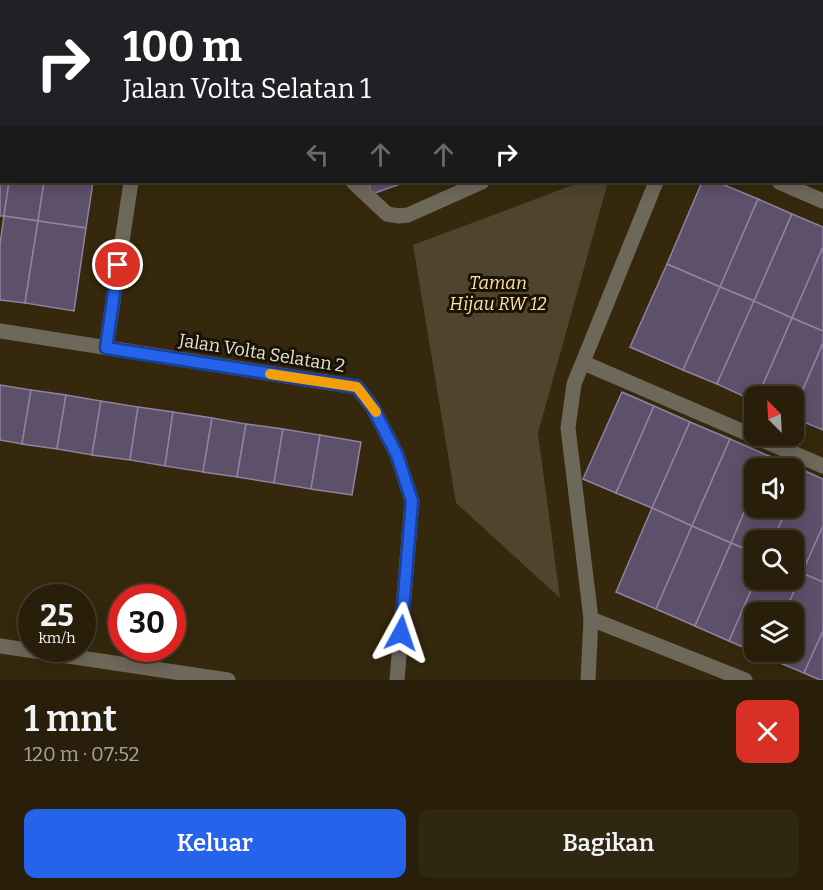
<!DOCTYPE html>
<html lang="id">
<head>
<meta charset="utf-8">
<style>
  :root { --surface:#281e09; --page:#302712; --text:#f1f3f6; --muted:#a5a29c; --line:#443c2a; --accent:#2563eb }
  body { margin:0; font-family:Bitter,serif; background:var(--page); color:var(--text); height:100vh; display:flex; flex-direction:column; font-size:22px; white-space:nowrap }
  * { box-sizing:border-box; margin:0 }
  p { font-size:20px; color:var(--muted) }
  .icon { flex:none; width:33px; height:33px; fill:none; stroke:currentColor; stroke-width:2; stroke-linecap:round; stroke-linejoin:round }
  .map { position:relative; height:680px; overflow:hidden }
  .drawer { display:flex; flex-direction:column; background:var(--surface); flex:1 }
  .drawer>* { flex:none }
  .top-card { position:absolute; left:0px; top:0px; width:824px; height:183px; box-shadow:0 3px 15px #0003,0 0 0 2px var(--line); background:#202124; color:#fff; overflow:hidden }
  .needle { width:39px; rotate:336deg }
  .controls { position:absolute; left:744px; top:386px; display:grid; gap:12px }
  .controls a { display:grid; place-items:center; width:60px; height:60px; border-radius:12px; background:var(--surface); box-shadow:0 3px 15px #0003,0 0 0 2px var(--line); font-size:30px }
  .speed { position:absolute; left:18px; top:584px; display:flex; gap:12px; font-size:30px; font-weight:700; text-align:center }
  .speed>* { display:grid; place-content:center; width:78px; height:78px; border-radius:50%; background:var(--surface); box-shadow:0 3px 15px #0003,0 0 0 2px var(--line); line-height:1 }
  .speed small { font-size:15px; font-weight:400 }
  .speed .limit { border:9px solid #d22; background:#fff; color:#111 }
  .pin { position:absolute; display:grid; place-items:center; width:51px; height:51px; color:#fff; margin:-26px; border:3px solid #fff; border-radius:50%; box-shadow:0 2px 6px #0007 }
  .me { position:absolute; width:66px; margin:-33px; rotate:5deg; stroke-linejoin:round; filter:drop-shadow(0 0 4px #0008) }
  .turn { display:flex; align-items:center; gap:21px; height:126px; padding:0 24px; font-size:27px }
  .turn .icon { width:78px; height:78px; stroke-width:2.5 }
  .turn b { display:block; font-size:42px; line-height:51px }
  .lanes { display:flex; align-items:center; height:57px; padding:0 24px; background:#0003; justify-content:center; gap:30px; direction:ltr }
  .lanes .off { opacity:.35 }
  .round { display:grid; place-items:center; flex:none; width:63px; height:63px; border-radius:12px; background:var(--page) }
  .summary { display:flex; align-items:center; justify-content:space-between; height:102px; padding:0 24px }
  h1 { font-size:36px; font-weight:600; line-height:45px }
  .action { display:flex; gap:12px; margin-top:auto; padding:12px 24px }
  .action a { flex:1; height:69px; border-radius:12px; background:var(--accent); color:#fff; font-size:24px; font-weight:600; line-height:69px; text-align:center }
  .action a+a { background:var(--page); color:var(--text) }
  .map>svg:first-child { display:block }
</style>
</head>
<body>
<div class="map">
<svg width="823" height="680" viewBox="0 0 823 680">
  <rect width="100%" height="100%" fill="#35280c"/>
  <path fill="#4f442d" d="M581,182H608L538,433L560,598L456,503L413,245Z"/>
  <g fill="#5d506b" stroke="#9082a0" stroke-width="1.5">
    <path d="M626,0H690L691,2H627Z"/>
    <path d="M0,143H2V182H9L4,216H0Z"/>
    <path d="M9,182H44L38,221L4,216Z"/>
    <path d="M44,182H93L86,228L38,221Z"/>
    <path d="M368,182H406L372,194Z"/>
    <path d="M702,182H717L758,199L720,287L667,264Z"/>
    <path d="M758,199L792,214L754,301L720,287Z"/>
    <path d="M792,214L823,227V247L792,318L754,301Z"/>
    <path d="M4,216L38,221L25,303L0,300V244Z"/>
    <path d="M38,221L86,228L74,311L25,303Z"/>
    <path d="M823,247V331L792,318Z"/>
    <path d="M667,264L720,287L683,370L630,347Z"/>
    <path d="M720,287L754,301L717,384L683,370Z"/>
    <path d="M754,301L792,318L758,396H754V401L717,384Z"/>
    <path d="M792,318L823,331V343L794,410V396H758Z"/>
    <path d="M823,343V430L794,418V410Z"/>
    <path d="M0,385L31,390L22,444L0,440Z"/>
    <path d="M31,390L66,395L57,449L22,444Z"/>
    <path d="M622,392L654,406L616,493L583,479Z"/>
    <path d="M66,395L101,401L92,455L57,449Z"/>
    <path d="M101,401L138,407L130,460L92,455Z"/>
    <path d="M654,406L690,422L652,508L616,493Z"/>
    <path d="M138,407L173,412L165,466L130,460Z"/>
    <path d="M173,412L212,418L203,472L165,466Z"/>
    <path d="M212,418L246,424L237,477L203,472Z"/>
    <path d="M690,422L730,439L692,526L652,508Z"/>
    <path d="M246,424L283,429L274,483L237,477Z"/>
    <path d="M283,429L320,435L311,489L274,483Z"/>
    <path d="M320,435L361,442L352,495L311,489Z"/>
    <path d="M730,439L769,456L764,468H754V489L731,543L692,526Z"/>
    <path d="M769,456L803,470L794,493V468H764Z"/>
    <path d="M803,470L823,479V526L802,573L794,570V540H773L787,507H794V493Z"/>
    <path d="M754,489V507H787L773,540H754V553L731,543Z"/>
    <path d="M652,508L692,526L656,609L616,592Z"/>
    <path d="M692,526L731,543L695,626L656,609Z"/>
    <path d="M823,526V582L802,573Z"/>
    <path d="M731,543L754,553V579H756L729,641L695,626Z"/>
    <path d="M794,570L802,573L785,612H754V651H768L766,657L729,641L756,579H794Z"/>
    <path d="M802,573L823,582V631L804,673L766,657L768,651H794V612H785Z"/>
    <path d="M823,631V680H820L804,673Z"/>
  </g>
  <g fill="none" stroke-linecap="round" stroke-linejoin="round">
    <g stroke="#6e685b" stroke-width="15">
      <path d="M611,0L612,2"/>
      <path d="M278,2L280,0"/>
      <path d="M518,2L522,0"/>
      <path d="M822,77H823"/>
      <path d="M0,104H2"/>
      <path d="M353,182L387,214L399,216L408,215L482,182"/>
      <path d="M779,182L823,201"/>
      <path d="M0,331L357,387L373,408L397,455L412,501L397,680"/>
      <path d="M106,348L131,182"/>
      <path d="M584,363L823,466"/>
      <path d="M591,619L745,680"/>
      <path d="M0,646L228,680"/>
      <path d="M588,680L591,619L568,428L574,384L656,182"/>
    </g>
  </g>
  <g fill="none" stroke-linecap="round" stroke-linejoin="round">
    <defs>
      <path id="route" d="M118,265L106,348L357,387L373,408L397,455L412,501L401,633"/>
    </defs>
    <use href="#route" stroke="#184099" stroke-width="15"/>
    <use href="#route" stroke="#2563eb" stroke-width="10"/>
    <path stroke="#f59e0b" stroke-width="10" d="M270,374L357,387L376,412"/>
  </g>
  <g text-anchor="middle" stroke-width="6" stroke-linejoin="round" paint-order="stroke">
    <g font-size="18" font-style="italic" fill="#ffe0a1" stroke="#181207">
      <text x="498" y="289">Taman<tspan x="498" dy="21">Hijau RW 12</tspan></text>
    </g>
    <g font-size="18" fill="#e8e0d0" stroke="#181207">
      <text transform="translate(262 353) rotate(9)" y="6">Jalan Volta Selatan 2</text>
    </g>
  </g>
</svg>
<div class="controls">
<a><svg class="needle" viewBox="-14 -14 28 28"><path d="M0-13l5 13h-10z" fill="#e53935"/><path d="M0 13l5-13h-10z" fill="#a5a29c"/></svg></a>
<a><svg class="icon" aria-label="sound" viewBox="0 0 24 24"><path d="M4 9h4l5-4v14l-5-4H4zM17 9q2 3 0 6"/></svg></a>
<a><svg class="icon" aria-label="search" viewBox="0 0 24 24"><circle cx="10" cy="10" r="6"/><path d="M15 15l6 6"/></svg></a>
<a><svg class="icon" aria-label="layers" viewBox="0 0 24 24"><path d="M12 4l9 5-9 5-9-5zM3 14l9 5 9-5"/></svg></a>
</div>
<div class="speed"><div>25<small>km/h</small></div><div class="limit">30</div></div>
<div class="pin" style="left:118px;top:265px;background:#d93025"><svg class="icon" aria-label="arrive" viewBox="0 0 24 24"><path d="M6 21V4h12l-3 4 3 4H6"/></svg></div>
<svg class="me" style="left:401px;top:633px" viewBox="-20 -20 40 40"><path d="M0-17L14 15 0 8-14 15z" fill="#2563eb" stroke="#fff" stroke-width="4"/></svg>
<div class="top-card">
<div class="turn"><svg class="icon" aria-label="right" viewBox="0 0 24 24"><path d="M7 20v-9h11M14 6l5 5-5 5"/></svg><div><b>100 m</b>Jalan Volta Selatan 1</div></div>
<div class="lanes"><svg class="icon off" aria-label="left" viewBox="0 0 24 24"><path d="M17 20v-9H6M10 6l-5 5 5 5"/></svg><svg class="icon off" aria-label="ahead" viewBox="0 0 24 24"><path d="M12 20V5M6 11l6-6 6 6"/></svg><svg class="icon off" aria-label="ahead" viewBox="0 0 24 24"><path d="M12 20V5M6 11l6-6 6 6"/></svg><svg class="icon" aria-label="right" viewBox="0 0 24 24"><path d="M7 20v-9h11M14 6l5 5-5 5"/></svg></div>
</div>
</div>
<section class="drawer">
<div class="summary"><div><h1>1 mnt</h1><p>120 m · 07:52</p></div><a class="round" style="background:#d93025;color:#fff"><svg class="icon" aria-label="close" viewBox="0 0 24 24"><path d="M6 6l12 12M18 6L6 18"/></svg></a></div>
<div class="action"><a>Keluar</a><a>Bagikan</a></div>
</section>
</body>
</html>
